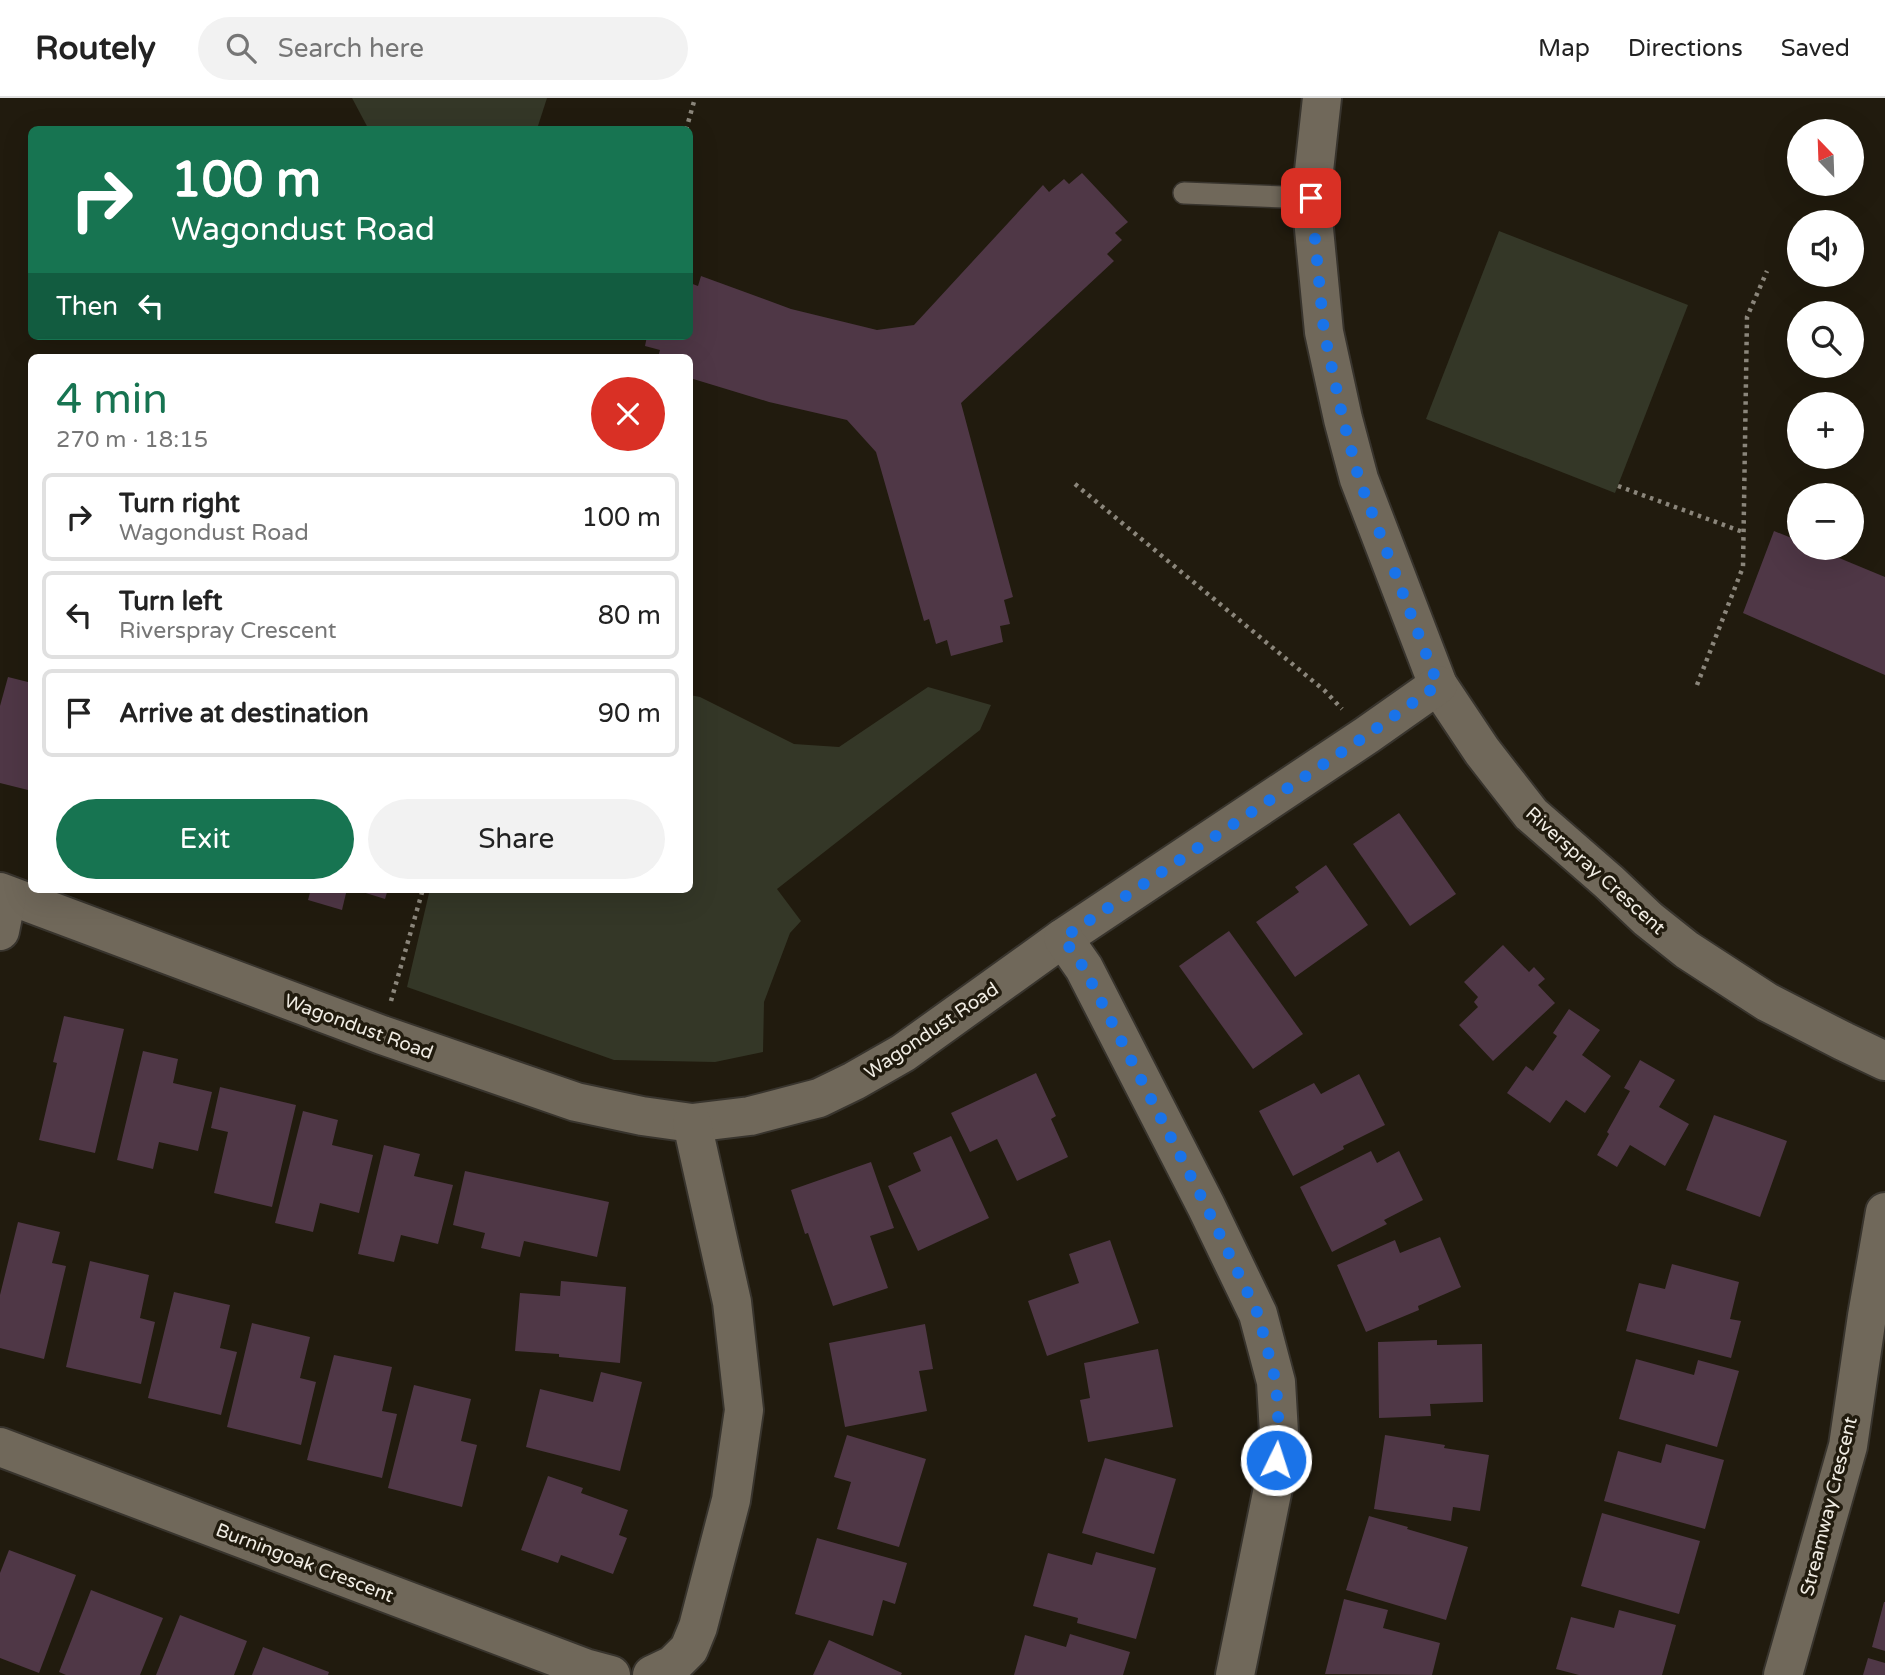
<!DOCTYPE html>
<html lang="en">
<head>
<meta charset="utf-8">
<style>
  :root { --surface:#fff; --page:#f2f2f2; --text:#222; --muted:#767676; --line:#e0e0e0; --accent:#177451 }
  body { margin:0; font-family:"Varela Round",sans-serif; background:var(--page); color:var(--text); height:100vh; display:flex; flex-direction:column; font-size:26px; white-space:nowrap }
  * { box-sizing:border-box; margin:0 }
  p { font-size:23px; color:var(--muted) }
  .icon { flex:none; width:38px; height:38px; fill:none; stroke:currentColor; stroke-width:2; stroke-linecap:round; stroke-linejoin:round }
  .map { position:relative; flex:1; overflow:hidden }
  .panel { position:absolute; left:28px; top:256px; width:665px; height:539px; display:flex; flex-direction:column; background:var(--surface); border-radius:10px; box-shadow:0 7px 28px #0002 }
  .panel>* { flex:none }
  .banner { position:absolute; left:28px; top:28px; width:665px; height:214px; border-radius:10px; box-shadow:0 7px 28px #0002; background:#177451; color:#fff; overflow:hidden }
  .needle { width:46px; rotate:337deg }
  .controls { position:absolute; left:1787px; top:21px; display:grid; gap:14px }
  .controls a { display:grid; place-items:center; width:77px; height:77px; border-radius:50%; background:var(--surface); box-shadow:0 7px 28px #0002; font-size:35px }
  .pin { position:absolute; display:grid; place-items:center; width:60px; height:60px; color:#fff; margin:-30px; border-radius:14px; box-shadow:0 4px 10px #0006 }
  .me { position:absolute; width:77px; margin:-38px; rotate:4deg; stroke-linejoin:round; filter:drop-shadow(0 0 5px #0008) }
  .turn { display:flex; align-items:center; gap:24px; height:147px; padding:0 28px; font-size:32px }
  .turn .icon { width:91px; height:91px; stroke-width:2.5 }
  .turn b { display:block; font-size:49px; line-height:60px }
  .then { display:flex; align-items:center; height:66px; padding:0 28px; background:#0003; gap:14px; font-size:26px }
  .round { display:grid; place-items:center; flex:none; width:74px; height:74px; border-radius:37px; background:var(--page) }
  .headline { display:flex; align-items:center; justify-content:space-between; height:119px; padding:0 28px }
  h1 { font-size:42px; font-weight:600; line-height:52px; color:var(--accent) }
  .button { display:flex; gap:14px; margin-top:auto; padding:14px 28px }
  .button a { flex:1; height:80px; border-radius:42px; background:var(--accent); color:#fff; font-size:28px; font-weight:600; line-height:80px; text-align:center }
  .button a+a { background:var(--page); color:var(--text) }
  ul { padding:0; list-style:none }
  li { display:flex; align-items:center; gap:21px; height:88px; margin:0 14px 10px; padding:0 14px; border:4px solid var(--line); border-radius:10px }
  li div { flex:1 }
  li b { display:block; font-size:26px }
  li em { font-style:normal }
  header { display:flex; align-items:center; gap:42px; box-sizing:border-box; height:98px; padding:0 35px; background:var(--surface); border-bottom:2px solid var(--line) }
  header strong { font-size:33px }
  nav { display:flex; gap:38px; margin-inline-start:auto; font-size:24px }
  .search { width:490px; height:63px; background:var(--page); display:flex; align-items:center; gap:18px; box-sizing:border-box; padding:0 24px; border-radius:38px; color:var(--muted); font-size:26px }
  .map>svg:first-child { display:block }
</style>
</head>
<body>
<header>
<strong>Routely</strong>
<div class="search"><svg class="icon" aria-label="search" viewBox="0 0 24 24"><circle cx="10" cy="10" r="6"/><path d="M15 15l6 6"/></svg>Search here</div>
<nav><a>Map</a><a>Directions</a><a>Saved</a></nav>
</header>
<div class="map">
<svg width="1885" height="1577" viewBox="0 0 1885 1577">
  <rect width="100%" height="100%" fill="#211b0e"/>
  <g fill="#343727">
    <path d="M352,0H547L537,31L369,32Z"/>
    <path d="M1499,133L1688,207L1615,395L1426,321Z"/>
    <path d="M928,589L991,607L980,632L777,791L801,823L790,835L764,904L763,954L715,964L614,962L407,889L430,791H690V597L700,599L794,646L839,649Z"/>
  </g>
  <g fill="#4f3746">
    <path d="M1082,75L1128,124L1115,135L1122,142L1107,156L1114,163L961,305L1013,499L1004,502L1010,526L1000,528L1003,544L951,558L947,542L936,546L929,521L924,523L876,354L847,322L769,304L690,280V259H658L660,252L645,248L647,238H690V185L698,188L701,178L791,211L877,232L914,227L1043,87L1049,94L1064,81L1069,86Z"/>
    <path d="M1774,433L1799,443V450H1815L1885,479V577L1743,515Z"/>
    <path d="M8,579L32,585V693L0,685V608Z"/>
    <path d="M1399,715L1456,796L1410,828L1353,746Z"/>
    <path d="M1326,767L1368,827L1295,879L1256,824L1299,794L1295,789Z"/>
    <path d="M311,791H347L342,812L308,802Z"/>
    <path d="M353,791H388L385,801Z"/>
    <path d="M1229,833L1303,936L1253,971L1179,868Z"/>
    <path d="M1503,847L1529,874L1534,869L1545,881L1538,887L1555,905L1493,963L1459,927L1478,909L1474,904L1478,899L1464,884Z"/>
    <path d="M1569,911L1600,932L1582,957L1611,978L1585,1015L1566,1002L1550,1025L1507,995L1526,968L1533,973L1557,938L1553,935Z"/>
    <path d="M64,918L124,931L95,1055L39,1042L57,965L53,964Z"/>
    <path d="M143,953L178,961L173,985L212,994L198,1053L159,1044L153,1071L117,1062Z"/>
    <path d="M1640,962L1675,982L1659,1009L1689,1026L1665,1068L1630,1047L1617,1069L1597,1057L1609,1036L1607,1034L1630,993L1624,990Z"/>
    <path d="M1036,975L1056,1018L1051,1021L1068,1059L1017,1083L997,1041L970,1054L951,1015Z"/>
    <path d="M1359,976L1385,1027L1343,1048L1344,1051L1293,1078L1259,1013L1314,985L1321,996Z"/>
    <path d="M220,989L296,1007L272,1109L214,1095L228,1034L211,1030Z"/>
    <path d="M303,1013L338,1022L332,1047L373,1057L359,1115L320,1105L313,1134L275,1125Z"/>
    <path d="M1714,1017L1787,1043L1760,1119L1686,1092Z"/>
    <path d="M951,1038L989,1120L918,1153L888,1088L921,1073L913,1055Z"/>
    <path d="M384,1047L420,1056L414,1078L453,1087L438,1146L401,1137L394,1164L358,1156Z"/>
    <path d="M1371,1053L1377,1065L1399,1053L1423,1102L1384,1122L1387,1126L1332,1154L1300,1089Z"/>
    <path d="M871,1064L894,1130L870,1138L888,1190L833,1208L808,1135L805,1136L791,1092Z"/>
    <path d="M465,1073L609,1104L597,1159L524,1143L520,1159L481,1150L485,1135L453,1127Z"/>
    <path d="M18,1124L60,1134L52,1165L66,1168L44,1261L0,1250V1197Z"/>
    <path d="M1440,1139L1461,1189L1418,1208L1419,1212L1366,1234L1337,1167L1395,1142L1400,1155Z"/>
    <path d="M1110,1142L1139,1225L1047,1258L1028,1203L1079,1185L1069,1156Z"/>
    <path d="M90,1163L149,1177L140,1220L155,1224L141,1286L66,1269Z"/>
    <path d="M1672,1166L1739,1184L1730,1221L1741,1223L1731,1260L1626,1233L1639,1185L1665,1191Z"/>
    <path d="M561,1183L626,1189L620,1265L559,1259V1256L515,1253L520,1195L560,1198Z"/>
    <path d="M174,1194L230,1207L220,1250L237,1254L221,1317L148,1300Z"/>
    <path d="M252,1225L310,1239L300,1280L316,1284L301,1347L227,1329Z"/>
    <path d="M925,1226L933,1271L919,1273L927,1313L845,1329L829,1245Z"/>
    <path d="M1437,1242V1247L1482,1246L1483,1304L1430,1306L1431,1318L1379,1320L1378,1244Z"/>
    <path d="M1158,1251L1173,1329L1088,1344L1080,1302L1090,1300L1084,1265Z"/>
    <path d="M334,1257L392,1269L382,1313L397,1316L382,1380L307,1362Z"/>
    <path d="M1636,1261L1694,1277L1698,1262L1739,1273L1717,1349L1619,1321Z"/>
    <path d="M601,1274L642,1284L620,1373L526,1349L540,1291L593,1304Z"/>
    <path d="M414,1287L471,1301L461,1343L477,1347L462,1409L388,1390Z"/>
    <path d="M847,1337L926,1361L899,1449L837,1431L851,1384L834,1379Z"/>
    <path d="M1385,1337L1445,1347L1444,1350L1489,1357L1480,1413L1453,1409L1451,1423L1374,1411Z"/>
    <path d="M1666,1346L1724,1362L1705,1431L1604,1403L1618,1353L1661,1365Z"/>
    <path d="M1105,1360L1176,1381L1154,1456L1082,1435Z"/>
    <path d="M548,1378L583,1390L581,1395L628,1412L619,1437L627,1440L613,1476L561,1457L558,1465L521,1452Z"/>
    <path d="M1602,1415L1700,1443L1679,1516L1581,1488Z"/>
    <path d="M1369,1418L1408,1429L1407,1431L1468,1449L1446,1522L1346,1492Z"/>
    <path d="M817,1440L907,1465L895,1506L883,1502L873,1538L795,1516Z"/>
    <path d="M9,1452L76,1477L39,1575L0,1560V1475Z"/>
    <path d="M1096,1454L1156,1470L1136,1541L1077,1525L1078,1520L1033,1508L1048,1455L1092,1467Z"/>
    <path d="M91,1492L163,1520L140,1577H66L59,1574Z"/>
    <path d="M1344,1501L1388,1512L1383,1530L1440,1545L1432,1577L1325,1576Z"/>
    <path d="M1884,1504H1885V1553L1872,1549Z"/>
    <path d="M1619,1512L1676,1527L1662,1577H1579L1556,1571L1571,1519L1614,1530Z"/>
    <path d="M180,1517L247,1543L234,1577H156Z"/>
    <path d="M1070,1536L1130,1554L1123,1577H1014L1025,1537L1066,1549Z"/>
    <path d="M829,1542L902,1575L901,1577H813Z"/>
    <path d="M263,1549L329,1574L328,1577H252Z"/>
    <path d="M1868,1560L1885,1565V1577H1863Z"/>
  </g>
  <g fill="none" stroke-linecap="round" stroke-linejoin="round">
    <defs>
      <path id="service" d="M1184,95L1311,100"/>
      <g id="minor">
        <path d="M1322,0L1311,100L1324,234L1343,321L1359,381L1438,587L1482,653L1531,716L1609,784L1648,821L1687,852L1767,904L1843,943L1885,963"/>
        <path d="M0,794L382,937L576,1004L642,1018L692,1025L750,1018L819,1000L854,983L903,955L1063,840L1367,637L1438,587"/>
        <path d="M0,833L7,798"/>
        <path d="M1063,840L1084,870L1206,1108L1258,1216L1276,1284L1279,1335L1273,1390L1235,1577"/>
        <path d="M0,1349L585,1570L611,1577"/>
        <path d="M652,1577L673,1567L689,1551L698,1529L731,1402L744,1312L732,1204L692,1025"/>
        <path d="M1783,1577L1848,1348L1867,1218L1885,1114"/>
      </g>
    </defs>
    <use href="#service" stroke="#38342d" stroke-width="24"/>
    <use href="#minor" stroke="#38342d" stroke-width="42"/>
    <g stroke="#8b867b" stroke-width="4.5" stroke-dasharray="3.5 5" stroke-linecap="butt">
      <path d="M686,32L695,0"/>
      <path d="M1075,386L1325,593L1342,611"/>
      <path d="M1618,388L1743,434"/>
      <path d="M1697,587L1743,469L1747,219L1767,173"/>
      <path d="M391,903L423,791"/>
    </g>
    <use href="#service" stroke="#70685a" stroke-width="21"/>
    <use href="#minor" stroke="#70685a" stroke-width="38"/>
  </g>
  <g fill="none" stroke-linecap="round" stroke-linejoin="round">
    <path stroke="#1a73e8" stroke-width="12" stroke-dasharray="0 21.6" d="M1276,1362L1279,1335L1276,1284L1258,1216L1206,1108L1084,870L1063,840L1367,637L1438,587L1359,381L1343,321L1324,234L1311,100"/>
  </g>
  <g text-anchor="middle" stroke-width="7" stroke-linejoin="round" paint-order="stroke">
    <g font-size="19" fill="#f0ece3" stroke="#211b0e">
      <text transform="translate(1596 772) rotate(42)" y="7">Riverspray Crescent</text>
      <text transform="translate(359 928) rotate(20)" y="7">Wagondust Road</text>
      <text transform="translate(931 932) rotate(-34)" y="7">Wagondust Road</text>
      <text transform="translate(1828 1408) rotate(-76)" y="7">Streamway Crescent</text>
      <text transform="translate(305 1464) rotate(21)" y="7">Burningoak Crescent</text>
    </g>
  </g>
</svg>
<div class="controls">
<a><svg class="needle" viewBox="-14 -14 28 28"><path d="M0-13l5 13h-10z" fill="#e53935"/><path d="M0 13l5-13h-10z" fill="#767676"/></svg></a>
<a><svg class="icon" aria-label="sound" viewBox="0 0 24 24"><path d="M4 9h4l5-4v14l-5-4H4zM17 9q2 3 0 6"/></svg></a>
<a><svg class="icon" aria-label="search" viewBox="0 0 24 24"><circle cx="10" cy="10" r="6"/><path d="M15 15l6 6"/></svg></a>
<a>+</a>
<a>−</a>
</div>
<div class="pin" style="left:1311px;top:100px;background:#d93025"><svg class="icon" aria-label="arrive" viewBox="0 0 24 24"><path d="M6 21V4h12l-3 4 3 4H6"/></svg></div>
<svg class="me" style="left:1276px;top:1362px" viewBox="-20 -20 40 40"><circle r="17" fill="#1a73e8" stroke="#fff" stroke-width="3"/><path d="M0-11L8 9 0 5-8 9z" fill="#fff"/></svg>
<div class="banner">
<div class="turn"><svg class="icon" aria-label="right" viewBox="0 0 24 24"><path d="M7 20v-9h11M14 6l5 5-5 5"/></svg><div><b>100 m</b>Wagondust Road</div></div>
<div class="then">Then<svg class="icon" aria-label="left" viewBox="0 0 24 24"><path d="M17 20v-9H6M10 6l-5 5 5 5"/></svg></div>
</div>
<section class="panel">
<div class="headline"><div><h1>4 min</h1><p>270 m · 18:15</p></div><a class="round" style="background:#d93025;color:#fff"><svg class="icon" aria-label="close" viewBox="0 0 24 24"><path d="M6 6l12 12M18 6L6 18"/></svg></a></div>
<ul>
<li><svg class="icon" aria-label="right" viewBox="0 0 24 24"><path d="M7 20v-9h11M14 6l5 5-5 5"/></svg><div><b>Turn right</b><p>Wagondust Road</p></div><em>100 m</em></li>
<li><svg class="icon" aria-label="left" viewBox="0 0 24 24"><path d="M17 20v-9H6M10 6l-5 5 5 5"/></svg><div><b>Turn left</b><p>Riverspray Crescent</p></div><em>80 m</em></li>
<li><svg class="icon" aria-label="arrive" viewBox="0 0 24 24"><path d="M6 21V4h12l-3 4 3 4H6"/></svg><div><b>Arrive at destination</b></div><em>90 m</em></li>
</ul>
<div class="button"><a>Exit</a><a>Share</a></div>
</section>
</div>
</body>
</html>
